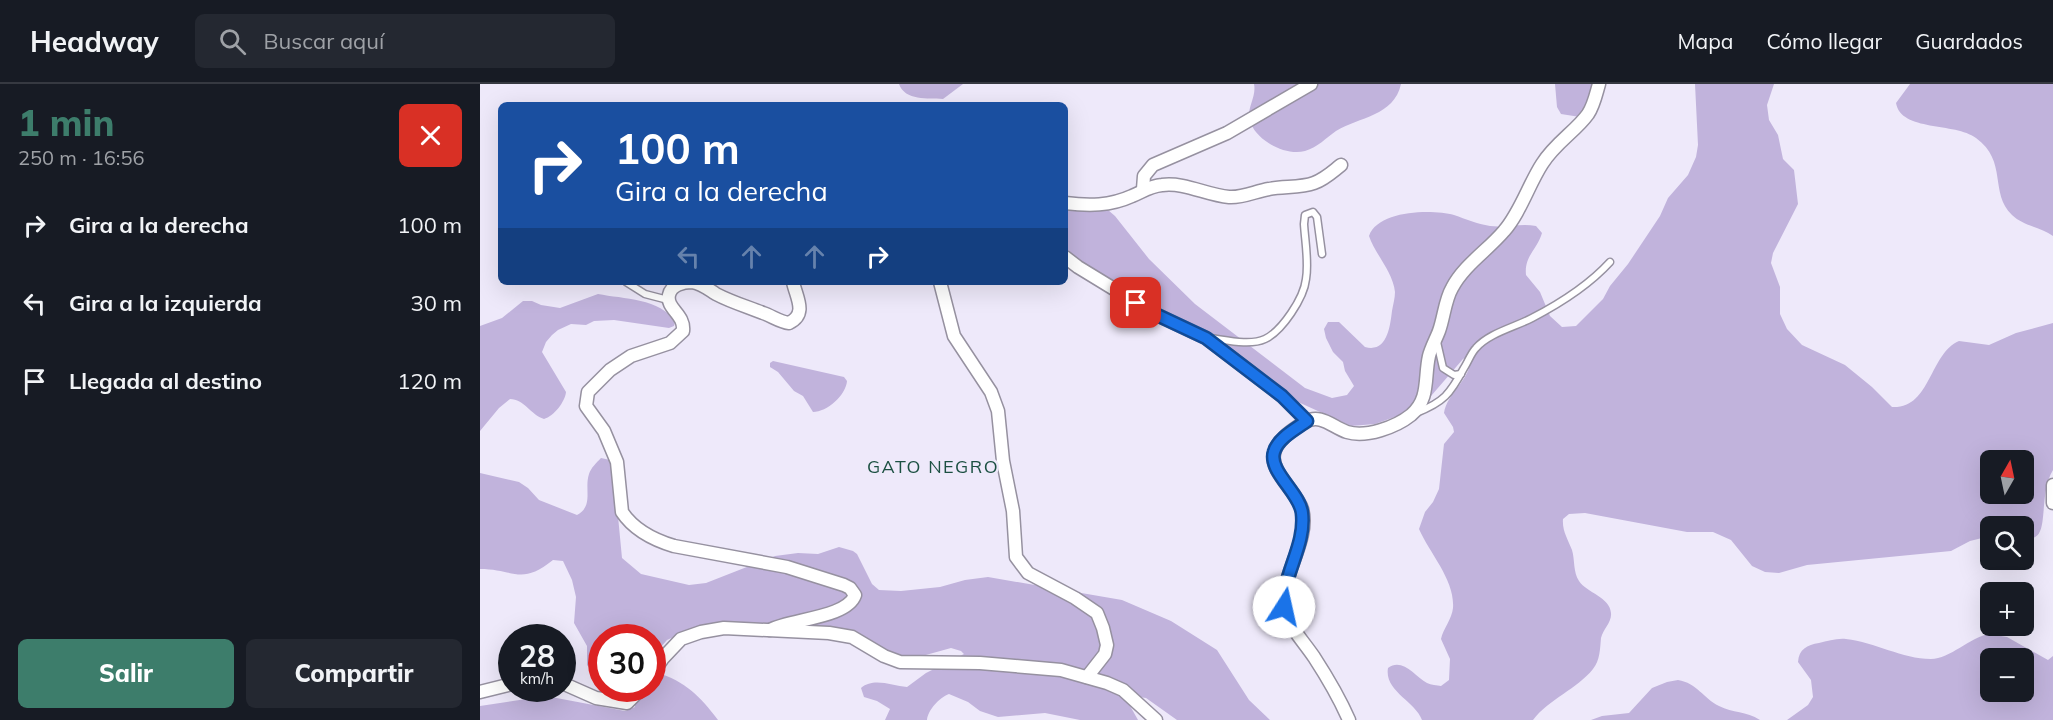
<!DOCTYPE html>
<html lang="es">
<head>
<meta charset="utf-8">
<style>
  :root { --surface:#171b24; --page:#242831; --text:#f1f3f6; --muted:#9ea1a6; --line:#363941; --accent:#3d7d6b }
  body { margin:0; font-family:Mulish,sans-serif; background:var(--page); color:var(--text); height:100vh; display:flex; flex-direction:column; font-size:22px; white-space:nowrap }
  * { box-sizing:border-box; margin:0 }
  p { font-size:20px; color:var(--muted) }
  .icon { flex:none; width:33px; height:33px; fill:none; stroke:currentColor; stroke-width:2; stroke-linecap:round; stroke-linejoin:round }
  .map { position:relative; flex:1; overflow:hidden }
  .panel { display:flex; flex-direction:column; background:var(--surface); width:480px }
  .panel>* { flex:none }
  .top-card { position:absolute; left:18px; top:18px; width:570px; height:183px; border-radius:9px; box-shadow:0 6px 24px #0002; background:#1a4fa0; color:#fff; overflow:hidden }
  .needle { width:39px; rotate:9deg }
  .fabs { position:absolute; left:1500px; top:366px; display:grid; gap:12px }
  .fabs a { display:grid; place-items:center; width:54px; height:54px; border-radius:9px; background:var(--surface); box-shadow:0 6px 24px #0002; font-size:30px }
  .speed { position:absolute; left:18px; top:540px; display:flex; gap:12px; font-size:30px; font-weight:700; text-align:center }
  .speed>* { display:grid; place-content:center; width:78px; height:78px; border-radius:50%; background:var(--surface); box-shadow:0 6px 24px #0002; line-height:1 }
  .speed small { font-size:15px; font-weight:400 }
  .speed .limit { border:9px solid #d22; background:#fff; color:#111 }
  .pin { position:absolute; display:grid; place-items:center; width:51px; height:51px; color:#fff; margin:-26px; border-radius:12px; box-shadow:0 3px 9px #0006 }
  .me { position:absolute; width:66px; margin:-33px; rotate:10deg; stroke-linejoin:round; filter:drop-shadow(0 0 4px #0008) }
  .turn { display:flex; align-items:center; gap:21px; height:126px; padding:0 18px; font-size:27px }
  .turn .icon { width:78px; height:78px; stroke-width:2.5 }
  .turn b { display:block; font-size:42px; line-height:51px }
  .lanes { display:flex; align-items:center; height:57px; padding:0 18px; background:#0003; justify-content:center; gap:30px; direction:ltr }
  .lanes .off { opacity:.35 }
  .round { display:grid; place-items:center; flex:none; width:63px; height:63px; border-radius:9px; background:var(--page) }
  .summary { display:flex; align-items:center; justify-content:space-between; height:102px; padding:0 18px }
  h1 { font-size:36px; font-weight:800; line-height:45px; color:var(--accent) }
  .cta { display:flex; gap:12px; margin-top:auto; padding:12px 18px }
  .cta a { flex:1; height:69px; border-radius:9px; background:var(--accent); color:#fff; font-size:24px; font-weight:800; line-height:69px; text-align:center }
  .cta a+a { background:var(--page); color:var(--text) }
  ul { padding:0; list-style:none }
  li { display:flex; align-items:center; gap:18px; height:78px; padding:0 18px }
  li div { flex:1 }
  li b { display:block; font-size:22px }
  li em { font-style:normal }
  header { display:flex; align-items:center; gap:36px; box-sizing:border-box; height:84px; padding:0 30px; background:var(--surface); border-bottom:2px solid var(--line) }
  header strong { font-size:28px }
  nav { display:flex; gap:33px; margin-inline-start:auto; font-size:21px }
  .search { width:420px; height:54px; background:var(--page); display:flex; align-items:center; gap:15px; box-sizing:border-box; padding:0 21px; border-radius:9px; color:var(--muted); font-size:22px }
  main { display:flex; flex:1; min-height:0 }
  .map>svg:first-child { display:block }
</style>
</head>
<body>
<header>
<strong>Headway</strong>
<div class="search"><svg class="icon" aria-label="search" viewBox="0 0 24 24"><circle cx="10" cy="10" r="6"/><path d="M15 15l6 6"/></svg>Buscar aquí</div>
<nav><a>Mapa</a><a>Cómo llegar</a><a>Guardados</a></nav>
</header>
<main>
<section class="panel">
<div class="summary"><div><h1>1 min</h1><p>250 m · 16:56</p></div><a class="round" style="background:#d93025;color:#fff"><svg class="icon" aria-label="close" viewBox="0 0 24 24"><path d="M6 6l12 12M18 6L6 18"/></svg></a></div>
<ul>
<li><svg class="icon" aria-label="right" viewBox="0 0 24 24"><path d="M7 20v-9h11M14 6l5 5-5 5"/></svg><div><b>Gira a la derecha</b></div><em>100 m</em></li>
<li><svg class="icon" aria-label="left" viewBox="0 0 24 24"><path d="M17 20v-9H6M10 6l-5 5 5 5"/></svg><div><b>Gira a la izquierda</b></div><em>30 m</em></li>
<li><svg class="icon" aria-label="arrive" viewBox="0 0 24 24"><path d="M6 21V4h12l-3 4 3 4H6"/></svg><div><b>Llegada al destino</b></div><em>120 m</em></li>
</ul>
<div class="cta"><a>Salir</a><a>Compartir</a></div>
</section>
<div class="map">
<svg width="1573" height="636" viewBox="0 0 1573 636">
  <rect width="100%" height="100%" fill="#eee9fa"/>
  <g fill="#c1b3dc" fill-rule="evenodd">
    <path d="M419,0H483L463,15C448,14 425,17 419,0Z"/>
    <path d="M774,0H921C914,32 879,33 856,47C846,54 838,63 825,67C806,72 779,58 771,40C764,27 777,14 774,0Z"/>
    <path d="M1075,0H1120L1100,33L1081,30L1077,23Z"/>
    <path d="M1215,0H1294L1287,21L1289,36L1298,51L1303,75L1314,86L1318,120L1293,169L1291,179L1300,203V230L1307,245L1322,261L1365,281L1392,303L1412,323C1451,325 1449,270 1479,257L1509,261L1536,249L1573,239V386C1556,414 1573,462 1544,453V442H1510V452L1490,457L1471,467L1327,481L1299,489L1285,488L1272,482L1251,456L1233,448H1207L1105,429L1089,430L1083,435C1082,447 1088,455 1092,466C1095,476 1093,488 1099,497C1107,509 1130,513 1131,529C1132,538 1123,545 1121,554C1120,565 1120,576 1113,585C1097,605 1069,615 1053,636H942C935,617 904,607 908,584C922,573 935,592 947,599C951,601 957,601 961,602L969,596L970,575L961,555C963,545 972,535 973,524C975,496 950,470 939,445L945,428L953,418L959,405L964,360L974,348L973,343L964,329C967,309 991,295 990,276L987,273L983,275L951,312L933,319L923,330L895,340L871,342L818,318L601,177L585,164V126H628L635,132L669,175L715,220L825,304L852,314L867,311L874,302L865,287L863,278L853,268L846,254L844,245L848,238H859L885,263C907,269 910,243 912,227C913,221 915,214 915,208C913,188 895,170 889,152C898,126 952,125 974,131C986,135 997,140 1010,142C1025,144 1041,139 1056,142L1062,149C1057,166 1044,172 1046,191L1060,208L1070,232L1082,243L1096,242L1123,215L1130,202L1148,180L1180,132L1188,114L1208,91L1216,73L1218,61ZM1510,376H1544V410H1510Z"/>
    <path d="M1430,0H1573V152C1561,143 1543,142 1532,131C1509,109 1528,77 1496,54C1475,38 1421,48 1416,19Z"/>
    <path d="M118,210C143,215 181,214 195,238L194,242L189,244L134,236L114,237L106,241L91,240L78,246L72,251L66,258L62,268L86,308C85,318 74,332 64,335C51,331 44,315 30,315L19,324L0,347V242L22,234L43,217H52L61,221L80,224Z"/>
    <path d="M293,277L364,293L367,297C366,311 347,328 333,328L323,312L314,307L298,288L290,283V279Z"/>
    <path d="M121,374L130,376L133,380L142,474L161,490L209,501L226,499L295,472L318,469L338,470L359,463L373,467L377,470L392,500L399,506L421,507L460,503L485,496L508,493L642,516L691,537L737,566L769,616L790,636H697L666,614L652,612L649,620L658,636H600L565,629L518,633L500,627L488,618L469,610C459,614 448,626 447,636H405L410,625L397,617L384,613L381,604C394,593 412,602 427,603L446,589L484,570L481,567L471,564L435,574L415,572L367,549L198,551L187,556L173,572L172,554H122L121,597L107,581V562L94,539L96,513L92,496L83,477L73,476C41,502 34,485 0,485V389L39,398L48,404L59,416L97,431C114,422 104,405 109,390C111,384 116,379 121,374Z"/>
    <path d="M1509,550L1527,553L1568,576L1573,572V636H1307L1328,621L1333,613L1331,596L1318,578C1319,565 1327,561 1339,559C1348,557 1357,554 1366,555C1395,558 1422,575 1451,575C1470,575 1490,553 1509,550ZM1510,574H1544V608H1510Z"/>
    <path d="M173,584L176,588C206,598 220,612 238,636H0V622L66,612L145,627L155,623C154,614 147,608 140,605L172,604Z"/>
    <path d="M1198,596C1217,599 1223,614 1239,622C1253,629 1266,627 1280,636H1111L1122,632L1149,629L1172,604L1187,598Z"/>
  </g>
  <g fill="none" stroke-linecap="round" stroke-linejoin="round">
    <defs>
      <g id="service">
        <path d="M146,198L165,210L188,216"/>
        <path d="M730,254C746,256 770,262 785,255C802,247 824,214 826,195C829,178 825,157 824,140L825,131L833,128L837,133L842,170"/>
        <path d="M957,258L963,284L974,291L981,290"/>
        <path d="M936,329C964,318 970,310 984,284C988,278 991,269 996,264C1009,249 1035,243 1052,234C1079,220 1109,201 1130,178"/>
      </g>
      <g id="minor">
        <path d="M663,105L664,92L673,81L747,49L831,0"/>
        <path d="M585,119C609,122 630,122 652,112C662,108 670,102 682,101C705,98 726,111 749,113C763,114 776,107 789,105C803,102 821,104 834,99C845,95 852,88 861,81"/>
        <path d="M585,173L598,183L675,230L726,254L802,312L827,337"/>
        <path d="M460,198L474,252L511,308L518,327L523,377L533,427L536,473L548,489L595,514L617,529L623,544L627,561L625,570L607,593"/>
        <path d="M1573,401V419"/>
        <path d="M290,546C310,535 367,534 375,511L370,504L364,501L307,483L194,462C174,456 154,446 142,428L137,378L124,347L106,322L108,308L130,286L151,272L190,259L203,247C205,230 186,225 189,211C191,201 203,198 212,198C221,199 228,205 236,210C251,218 268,223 283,229C292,232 300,238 309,239C328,230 316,213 313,198"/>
        <path d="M172,590L183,574L201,555L221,548L244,544L349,549L372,553L404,572L420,578L500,579L581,586L627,599L643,606L676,636"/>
        <path d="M82,599L116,614L147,619L162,604"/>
        <path d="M0,608L32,600"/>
        <path d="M869,636C859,613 847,593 834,573C823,557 811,545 805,527C796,498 831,458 822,425C817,408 790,388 794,370C796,356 814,345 825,338C841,329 852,343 867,348C886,354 916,343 931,331C950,315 944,294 949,272C951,264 956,255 959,247C964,233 965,216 972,204C984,181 1008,166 1024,147C1040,129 1049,100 1062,80C1075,59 1096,47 1108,30C1114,21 1116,10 1119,0"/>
      </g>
    </defs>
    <use href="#service" stroke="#9691a0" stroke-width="9"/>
    <use href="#minor" stroke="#9691a0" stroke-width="15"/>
    <use href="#service" stroke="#fff" stroke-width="6"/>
    <use href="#minor" stroke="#fff" stroke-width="12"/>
  </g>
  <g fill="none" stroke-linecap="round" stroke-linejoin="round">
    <defs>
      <path id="route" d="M656,219L675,230L726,254L802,312L827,337C816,345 798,354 794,368C788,387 820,409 822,429C826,462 802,491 804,523"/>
    </defs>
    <use href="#route" stroke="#114b97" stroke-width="15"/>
    <use href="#route" stroke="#1a73e8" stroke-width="10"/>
  </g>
  <g text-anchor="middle" stroke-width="5" stroke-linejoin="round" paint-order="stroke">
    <g font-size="18" letter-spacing="1.5" fill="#1c5042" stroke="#eee9fa">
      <text x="453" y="389">GATO NEGRO</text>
    </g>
  </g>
</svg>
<div class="fabs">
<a><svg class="needle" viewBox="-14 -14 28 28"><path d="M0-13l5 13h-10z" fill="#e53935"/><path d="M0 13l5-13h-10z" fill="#9ea1a6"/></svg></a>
<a><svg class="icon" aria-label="search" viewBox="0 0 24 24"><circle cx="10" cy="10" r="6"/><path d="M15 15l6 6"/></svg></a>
<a>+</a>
<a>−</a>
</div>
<div class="speed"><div>28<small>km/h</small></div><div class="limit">30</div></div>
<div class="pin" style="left:656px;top:219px;background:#d93025"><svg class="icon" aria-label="arrive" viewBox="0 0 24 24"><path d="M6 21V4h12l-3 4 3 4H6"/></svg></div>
<svg class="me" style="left:804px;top:523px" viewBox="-20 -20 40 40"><circle r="19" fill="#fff"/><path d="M0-13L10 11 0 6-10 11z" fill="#1a73e8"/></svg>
<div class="top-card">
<div class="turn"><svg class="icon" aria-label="right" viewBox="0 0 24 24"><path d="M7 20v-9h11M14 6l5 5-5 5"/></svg><div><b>100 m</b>Gira a la derecha</div></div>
<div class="lanes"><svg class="icon off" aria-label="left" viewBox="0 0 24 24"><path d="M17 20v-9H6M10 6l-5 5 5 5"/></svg><svg class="icon off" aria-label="ahead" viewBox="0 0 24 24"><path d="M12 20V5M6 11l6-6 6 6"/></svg><svg class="icon off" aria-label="ahead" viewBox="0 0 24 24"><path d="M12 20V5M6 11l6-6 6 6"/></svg><svg class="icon" aria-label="right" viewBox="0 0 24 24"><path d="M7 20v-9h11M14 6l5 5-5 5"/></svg></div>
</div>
</div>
</main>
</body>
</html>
